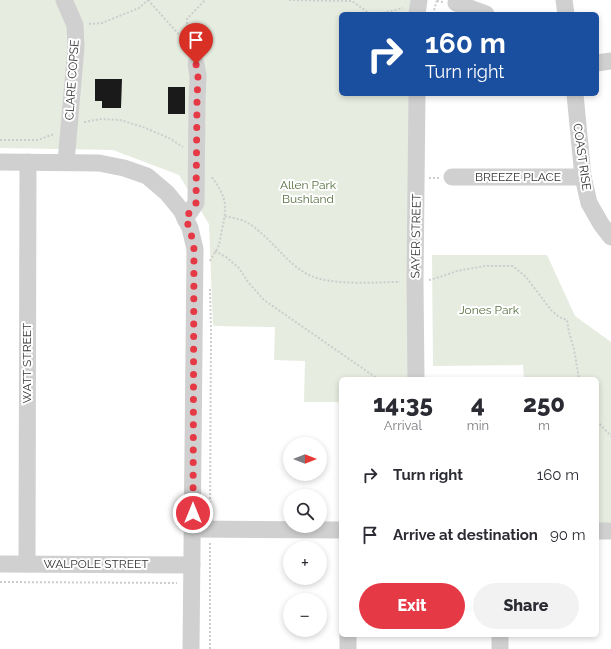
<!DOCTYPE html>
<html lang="en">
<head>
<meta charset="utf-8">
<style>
  :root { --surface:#fff; --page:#f2f2f3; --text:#2b2b33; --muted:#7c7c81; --accent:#e63946 }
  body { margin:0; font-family:Raleway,sans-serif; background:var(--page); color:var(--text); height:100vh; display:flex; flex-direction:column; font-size:15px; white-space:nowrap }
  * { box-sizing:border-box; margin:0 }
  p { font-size:13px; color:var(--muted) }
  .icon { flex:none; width:22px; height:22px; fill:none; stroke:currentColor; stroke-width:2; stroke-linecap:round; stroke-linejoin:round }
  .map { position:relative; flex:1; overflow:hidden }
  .details { position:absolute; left:339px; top:377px; width:260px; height:260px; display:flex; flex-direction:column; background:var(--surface); border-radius:6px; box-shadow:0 2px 6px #0003 }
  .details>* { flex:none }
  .hud { position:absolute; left:339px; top:12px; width:260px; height:84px; border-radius:6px; box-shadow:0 2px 6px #0003; background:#1a4fa0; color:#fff; overflow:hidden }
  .needle { width:26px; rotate:90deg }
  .fabs { position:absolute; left:283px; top:437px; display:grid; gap:8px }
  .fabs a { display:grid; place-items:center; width:44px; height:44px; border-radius:50%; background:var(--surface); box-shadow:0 2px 6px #0003; font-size:20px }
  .pin { position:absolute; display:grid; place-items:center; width:34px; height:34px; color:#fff; margin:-41px -17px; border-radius:50% 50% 50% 0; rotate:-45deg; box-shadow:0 0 4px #0007 }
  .pin .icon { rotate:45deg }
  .me { position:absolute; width:44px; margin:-22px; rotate:0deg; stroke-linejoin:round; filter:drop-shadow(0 0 3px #0008) }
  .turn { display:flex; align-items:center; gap:14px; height:84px; padding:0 20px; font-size:18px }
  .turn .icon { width:52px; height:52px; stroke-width:2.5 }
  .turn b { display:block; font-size:28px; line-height:34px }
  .eta { display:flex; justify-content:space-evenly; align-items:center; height:68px; text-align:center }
  .eta b { font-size:24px; font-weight:800; line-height:28px }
  .button { display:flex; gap:8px; margin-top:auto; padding:8px 20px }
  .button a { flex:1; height:46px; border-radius:24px; background:var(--accent); color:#fff; font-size:16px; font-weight:800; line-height:46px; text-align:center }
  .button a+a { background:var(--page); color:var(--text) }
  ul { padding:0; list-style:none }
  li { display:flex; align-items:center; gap:12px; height:60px; padding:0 20px }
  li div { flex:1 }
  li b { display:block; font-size:15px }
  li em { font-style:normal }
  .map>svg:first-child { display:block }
</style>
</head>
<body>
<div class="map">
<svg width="611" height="649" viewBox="0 0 611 649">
  <rect width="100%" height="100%" fill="#fff"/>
  <g fill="#e6ecdf">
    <path d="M0,0H413L412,14H341V94H411L408,379H341V402H304L305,361L274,360L275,327L213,326L209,224L179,175L113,150L0,148Z"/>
    <path d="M432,255H547L575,316L611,342V525H597V379H524L523,365L433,366Z"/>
  </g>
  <g fill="#1a1a1a">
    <path d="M95,79H122L121,108H102V101H95Z"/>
    <rect x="168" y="87" width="17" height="27"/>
  </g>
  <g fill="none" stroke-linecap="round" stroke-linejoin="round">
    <g stroke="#cdcdcd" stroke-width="2" stroke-dasharray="2 2" stroke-linecap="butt">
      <path d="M148,0L183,39L187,38"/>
      <path d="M289,0L352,1L370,14"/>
      <path d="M437,1L443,2"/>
      <path d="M379,14L403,8"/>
      <path d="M433,14L437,0"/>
      <path d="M89,24L102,23L139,8L148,0"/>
      <path d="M192,51L187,38V19L205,0"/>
      <path d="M84,122L101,119L120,120L143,127L169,138L183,147"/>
      <path d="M0,140H38L54,134"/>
      <path d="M429,178H439"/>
      <path d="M225,216C232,218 242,219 248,223C271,237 285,263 309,275C331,286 376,282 400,282"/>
      <path d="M215,251L226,257L239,268L248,282L264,300L378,379"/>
      <path d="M210,261C212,256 216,252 218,247C220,242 221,235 222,229C228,204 226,197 211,176"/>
      <path d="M429,280L443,276L457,271L485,266H513L526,277L551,310L559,317L567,320L569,332L574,349L579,379"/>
      <path d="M210,289L211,331L210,515"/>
      <path d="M597,421L611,436"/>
      <path d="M0,582L177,583"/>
      <path d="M210,649V543"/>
    </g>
    <g stroke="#d0d0d0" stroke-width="17">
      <path d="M64,0L75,25L76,47L66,162"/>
      <path d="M564,0L566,14"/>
      <path d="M456,3L486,14"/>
      <path d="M417,14L419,0"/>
      <path d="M597,63L611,61"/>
      <path d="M575,94L583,177L589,203L601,224L611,237"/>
      <path d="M0,162L99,163L124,168L147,176L167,193L181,210L190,228L195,249L191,649"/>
      <path d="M452,177H583"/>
      <path d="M185,219L196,203L197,101L198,76L196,64"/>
      <path d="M416,379L415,282L417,94"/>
      <path d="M193,529L341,530"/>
      <path d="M597,531H611"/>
      <path d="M0,564L192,565"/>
      <path d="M27,564L28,162"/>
      <path d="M348,649V635"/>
      <path d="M500,649V635"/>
    </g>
  </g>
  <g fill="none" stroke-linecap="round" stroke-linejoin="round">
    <path stroke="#e63946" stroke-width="7" stroke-dasharray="0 12.6" d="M193,513L194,249L190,228L185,219L196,203L197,101L198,76L196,64"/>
  </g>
  <g text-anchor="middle" stroke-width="4" stroke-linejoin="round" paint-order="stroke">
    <g font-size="12" fill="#333" stroke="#fff">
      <text transform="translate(72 80) rotate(-86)" y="4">CLARE COPSE</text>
      <text transform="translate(582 157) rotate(82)" y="4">COAST RISE</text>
      <text x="518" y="181">BREEZE PLACE</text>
      <text transform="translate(416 236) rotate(-89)" y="4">SAYER STREET</text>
      <text transform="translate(27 363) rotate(-90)" y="4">WATT STREET</text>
      <text x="96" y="568">WALPOLE STREET</text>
    </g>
    <g font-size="12" fill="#56703f" stroke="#fff">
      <text x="308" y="189">Allen Park<tspan x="308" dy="14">Bushland</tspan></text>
      <text x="489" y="314">Jones Park</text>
    </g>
  </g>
</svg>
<div class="fabs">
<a><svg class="needle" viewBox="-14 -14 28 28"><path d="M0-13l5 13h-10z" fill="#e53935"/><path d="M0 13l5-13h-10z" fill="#7c7c81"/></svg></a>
<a><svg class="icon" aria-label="search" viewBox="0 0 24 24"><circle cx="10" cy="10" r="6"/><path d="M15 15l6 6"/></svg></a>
<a>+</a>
<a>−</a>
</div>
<div class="pin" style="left:196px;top:64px;background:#d93025"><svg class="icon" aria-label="arrive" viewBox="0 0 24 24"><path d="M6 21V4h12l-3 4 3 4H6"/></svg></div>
<svg class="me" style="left:193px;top:513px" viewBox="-20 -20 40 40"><circle r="17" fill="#e63946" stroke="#fff" stroke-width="3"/><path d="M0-11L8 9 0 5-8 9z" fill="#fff"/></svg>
<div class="hud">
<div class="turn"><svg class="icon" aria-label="right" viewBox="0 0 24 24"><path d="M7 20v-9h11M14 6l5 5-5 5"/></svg><div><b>160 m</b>Turn right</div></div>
</div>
<section class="details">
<div class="eta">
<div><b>14:35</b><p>Arrival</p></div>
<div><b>4</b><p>min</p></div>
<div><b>250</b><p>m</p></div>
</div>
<ul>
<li><svg class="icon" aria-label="right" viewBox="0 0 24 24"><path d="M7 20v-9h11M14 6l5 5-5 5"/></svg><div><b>Turn right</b></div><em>160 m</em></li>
<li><svg class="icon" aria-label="arrive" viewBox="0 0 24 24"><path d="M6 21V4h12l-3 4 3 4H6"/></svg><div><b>Arrive at destination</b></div><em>90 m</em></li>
</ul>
<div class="button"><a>Exit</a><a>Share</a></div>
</section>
</div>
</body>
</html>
